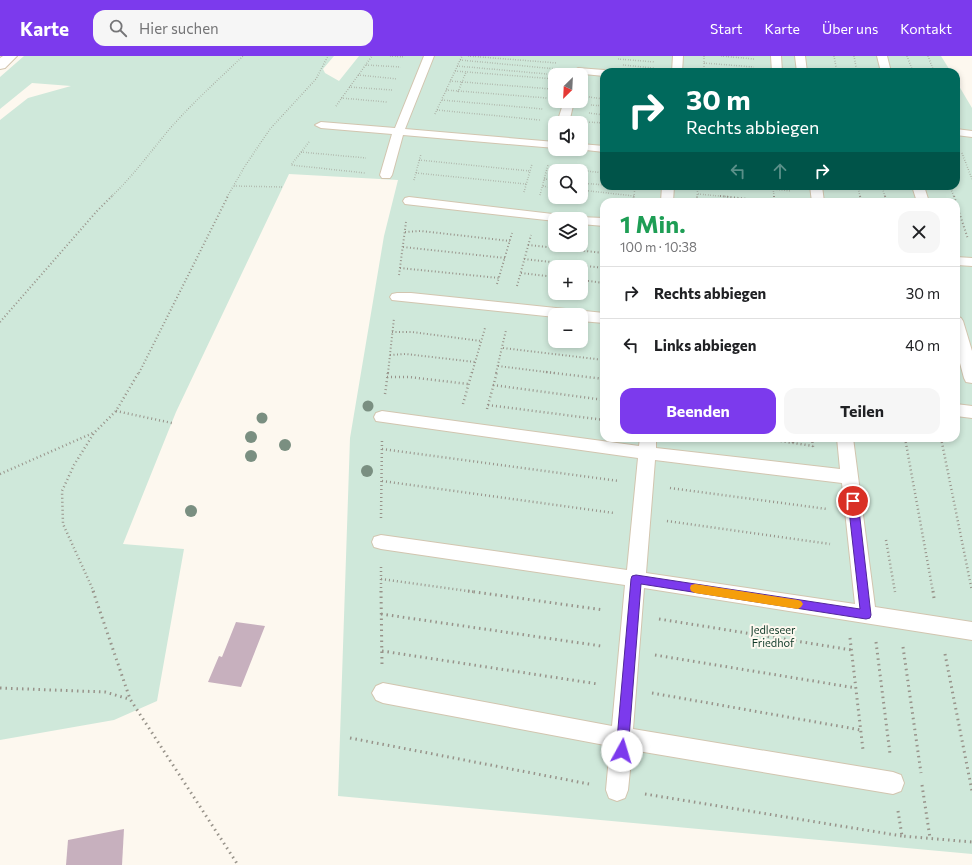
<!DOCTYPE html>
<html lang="de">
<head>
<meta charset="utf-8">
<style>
  :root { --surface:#fff; --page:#f6f6f6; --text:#202124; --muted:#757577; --line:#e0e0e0; --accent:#7c3aed }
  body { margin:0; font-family:Commissioner,sans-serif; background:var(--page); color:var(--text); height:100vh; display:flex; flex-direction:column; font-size:15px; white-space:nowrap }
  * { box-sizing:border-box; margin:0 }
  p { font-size:13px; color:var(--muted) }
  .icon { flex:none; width:22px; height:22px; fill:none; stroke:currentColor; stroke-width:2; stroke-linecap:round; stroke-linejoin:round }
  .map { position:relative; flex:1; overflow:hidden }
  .details { position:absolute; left:600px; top:142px; width:360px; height:244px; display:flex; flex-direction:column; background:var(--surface); border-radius:12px; box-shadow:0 2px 6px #0003 }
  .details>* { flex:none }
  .guide { position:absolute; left:600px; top:12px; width:360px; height:122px; border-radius:12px; box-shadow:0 2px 6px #0003; background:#00695c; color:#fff; overflow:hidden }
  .needle { width:26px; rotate:204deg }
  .fabs { position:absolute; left:548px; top:12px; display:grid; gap:8px }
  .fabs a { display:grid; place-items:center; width:40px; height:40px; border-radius:8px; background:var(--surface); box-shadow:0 2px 6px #0003; font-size:20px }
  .pin { position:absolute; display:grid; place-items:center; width:34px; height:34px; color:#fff; margin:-17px; border:2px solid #fff; border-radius:50%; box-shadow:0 1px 4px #0007 }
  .me { position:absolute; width:44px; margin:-22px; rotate:6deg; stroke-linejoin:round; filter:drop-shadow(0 0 3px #0008) }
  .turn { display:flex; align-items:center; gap:14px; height:84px; padding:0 20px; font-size:18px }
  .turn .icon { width:52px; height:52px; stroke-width:2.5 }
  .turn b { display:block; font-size:28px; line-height:34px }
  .lanes { display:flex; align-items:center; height:38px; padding:0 20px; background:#0003; justify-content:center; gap:20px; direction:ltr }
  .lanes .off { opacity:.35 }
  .round { display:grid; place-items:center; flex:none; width:42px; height:42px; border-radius:12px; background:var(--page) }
  .summary { display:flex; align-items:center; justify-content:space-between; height:68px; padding:0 20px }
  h1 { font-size:24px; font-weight:700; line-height:30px; color:#1e9e55 }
  .primary-button { display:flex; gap:8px; margin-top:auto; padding:8px 20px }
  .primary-button a { flex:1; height:46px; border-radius:12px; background:var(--accent); color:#fff; font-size:16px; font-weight:700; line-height:46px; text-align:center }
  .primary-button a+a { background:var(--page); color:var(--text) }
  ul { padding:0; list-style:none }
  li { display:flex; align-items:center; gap:12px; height:52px; padding:0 20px; border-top:1px solid var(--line) }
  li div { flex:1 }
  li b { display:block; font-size:15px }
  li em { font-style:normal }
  header { display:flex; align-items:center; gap:24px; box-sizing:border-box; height:56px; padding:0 20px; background:var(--accent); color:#fff }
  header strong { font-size:19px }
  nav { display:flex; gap:22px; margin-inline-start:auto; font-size:14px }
  .search { width:280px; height:36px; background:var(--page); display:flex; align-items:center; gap:10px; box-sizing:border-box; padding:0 14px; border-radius:12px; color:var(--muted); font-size:15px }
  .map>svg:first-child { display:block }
</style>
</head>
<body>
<header>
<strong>Karte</strong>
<div class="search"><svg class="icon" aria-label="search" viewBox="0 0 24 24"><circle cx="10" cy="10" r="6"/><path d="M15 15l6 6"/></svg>Hier suchen</div>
<nav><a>Start</a><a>Karte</a><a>Über uns</a><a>Kontakt</a></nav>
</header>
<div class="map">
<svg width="972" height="809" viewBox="0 0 972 809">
  <rect width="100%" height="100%" fill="#fdf8ef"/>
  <path fill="#cfe8da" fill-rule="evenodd" d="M24,0H334L323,13L325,17L339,25L359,0H941L951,16H604V130H956V25L972,52V798L338,740L350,382L384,180L398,124L289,118L176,356L123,488L184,493L157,645L114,664L0,684V64L28,42L71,30L32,27L0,53V21ZM555,19H581V45H555ZM555,67H581V93H555ZM555,115H581V141H555ZM604,146H956V382H604ZM555,163H581V189H555ZM555,211H581V237H555ZM555,259H581V285H555Z"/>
  <g fill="#c7b0be">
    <path d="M236,566L265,570L241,631L208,626L219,600L222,601Z"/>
    <path d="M124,773L122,809H66L68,784Z"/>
  </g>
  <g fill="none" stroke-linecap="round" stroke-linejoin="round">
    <defs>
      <g id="service">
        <path d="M424,0H434L405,73L555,86V92L403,79L392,119L390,122H382L380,119L392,78L321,72L315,69L321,66L395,72Z"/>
        <path d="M673,0H683L682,16H672Z"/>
        <path d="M771,0H781L782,16H772Z"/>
        <path d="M795,0H805L807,16H797Z"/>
        <path d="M877,0H887L891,16H881Z"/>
        <path d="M578,12L604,14L608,16H604V20L574,17L573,15Z"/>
        <path d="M564,45H574L569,67H557Z"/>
        <path d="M956,73L972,75V81L956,79Z"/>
        <path d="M581,88L604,90V96L577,93H581Z"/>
        <path d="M662,130H674L673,146H661Z"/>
        <path d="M810,130H822L824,146H812Z"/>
        <path d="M912,130H924L929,146H917Z"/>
        <path d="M409,141L578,161L604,162V170L581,168V163H555V165L405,148L403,145L405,142Z"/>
        <path d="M956,201L972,202V210L956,209Z"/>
        <path d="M397,237H411L604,257V267L581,265V259H555V261L392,244L390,241L392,238Z"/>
        <path d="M956,260L961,262L963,265L972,295V327L966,326L964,322L956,292Z"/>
        <path d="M956,348L972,350V362L956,360Z"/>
        <path d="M382,355L639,390L640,382H656V392L840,413L837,382H853L875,551L972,566V584L644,532L633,673L893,716L901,719L904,727L901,735L893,738L632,694L628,734L625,742L617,745L609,742L606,734L610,690L383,647L376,644L372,637L376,630L383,627L612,670L625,529L381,493L374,491L372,486L374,481L381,479L627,514L638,402L376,365L374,361L376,357ZM655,404L842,427L855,548L646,517Z"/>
      </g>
      <path id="minor" d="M3,0H17L5,12L0,13V2Z"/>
    </defs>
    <use href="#service" stroke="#d2c5af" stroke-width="2"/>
    <use href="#minor" stroke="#d2c5af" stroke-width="2"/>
    <g stroke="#98938a" stroke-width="1.5" stroke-dasharray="0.5 2" stroke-linecap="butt">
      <path d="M390,0L405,1"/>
      <path d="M468,0L557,7"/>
      <path d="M704,0V16"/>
      <path d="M721,0L754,3"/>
      <path d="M834,0L837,16"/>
      <path d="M854,0L857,16"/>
      <path d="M907,0L913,16"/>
      <path d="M928,0L934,16"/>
      <path d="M618,3L655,6"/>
      <path d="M460,4L557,13"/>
      <path d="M704,7L754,11"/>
      <path d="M366,9L401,11"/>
      <path d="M623,9L654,12"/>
      <path d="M457,10L547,18"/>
      <path d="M455,15L555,23"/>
      <path d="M704,15L714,16"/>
      <path d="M358,19L397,23"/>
      <path d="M450,25L552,33"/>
      <path d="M349,31L392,34"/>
      <path d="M446,34L547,42"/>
      <path d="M458,36L466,16"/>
      <path d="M589,41L604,43"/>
      <path d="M341,42L387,46"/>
      <path d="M442,44L543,53"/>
      <path d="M591,49L604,50"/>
      <path d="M336,50L372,0"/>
      <path d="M437,54L540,64"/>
      <path d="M589,57L604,59"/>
      <path d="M435,58L462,0"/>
      <path d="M587,66L604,67"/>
      <path d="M309,86L291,109L365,117"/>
      <path d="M301,96L366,102"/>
      <path d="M962,97L972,123"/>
      <path d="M419,104L530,115"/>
      <path d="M553,111L604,117"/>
      <path d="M416,117L526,128"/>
      <path d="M544,123L555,124"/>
      <path d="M414,124L421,98"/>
      <path d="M581,127L604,129"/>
      <path d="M234,130L283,131"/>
      <path d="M543,130L555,132"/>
      <path d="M613,130L645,133"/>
      <path d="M742,130L791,135"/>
      <path d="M773,130L774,141"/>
      <path d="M858,130L860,141"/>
      <path d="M882,130L885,141"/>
      <path d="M950,130L954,141"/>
      <path d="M581,134L634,140"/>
      <path d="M524,136L532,108"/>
      <path d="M698,138L730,141"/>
      <path d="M540,139L548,109"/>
      <path d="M111,141C132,121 149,98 167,76C190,49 217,25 243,0"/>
      <path d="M227,141L245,110L270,73L316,23L328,0"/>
      <path d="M634,141L635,130"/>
      <path d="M697,141L698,130"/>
    </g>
    <g stroke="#98938a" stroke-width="2" stroke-dasharray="1 2.5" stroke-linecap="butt">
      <path d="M720,140L778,146"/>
      <path d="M774,140V146"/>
      <path d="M860,140L861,146"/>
      <path d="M885,140L886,146"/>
      <path d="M954,140L956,146"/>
      <path d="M633,146L634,140"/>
      <path d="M697,146V140"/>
      <path d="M956,147L968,183"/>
      <path d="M405,176L421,175L510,185"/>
      <path d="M528,189L604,197"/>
      <path d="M403,191L505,202"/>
      <path d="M524,203L604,212"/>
      <path d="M400,212L499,222"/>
      <path d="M521,217L555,221"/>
      <path d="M399,219L406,166"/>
      <path d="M581,224L604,227"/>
      <path d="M497,228L512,177"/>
      <path d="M517,230L531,179"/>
      <path d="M0,266L97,155L112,140"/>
      <path d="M392,276H412L481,285"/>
      <path d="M503,292L604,304"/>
      <path d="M390,299L406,298L475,306"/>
      <path d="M498,310L554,317"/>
      <path d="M139,317L228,140"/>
      <path d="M388,317L394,262"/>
      <path d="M472,317L485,272"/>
      <path d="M496,317L506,274"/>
    </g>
    <g stroke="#98938a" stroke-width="2.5" stroke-dasharray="1 3" stroke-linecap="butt">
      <path d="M546,316L604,323"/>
      <path d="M387,321H409L468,328"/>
      <path d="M493,329L604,344"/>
      <path d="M385,338L388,316"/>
      <path d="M463,348L472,316"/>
      <path d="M488,349L604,364"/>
      <path d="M487,353L497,316"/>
      <path d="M116,355L172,367"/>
      <path d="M761,382L813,390"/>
      <path d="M793,382V387"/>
      <path d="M812,382L813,391"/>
      <path d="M905,382L933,536"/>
      <path d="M941,382L972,535"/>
      <path d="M382,393L619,425"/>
      <path d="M0,418L93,377"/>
      <path d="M382,425L614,457"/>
      <path d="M670,432L827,453"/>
      <path d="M381,462L382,383"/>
      <path d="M667,465L830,488"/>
      <path d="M886,484L895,536"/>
      <path d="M381,511V536"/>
      <path d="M381,523L475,536"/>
      <path d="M94,536L63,468L62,435L74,409L94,377L116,355L139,316"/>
    </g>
    <g stroke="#98938a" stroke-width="3" stroke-dasharray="1.5 4" stroke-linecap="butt">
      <path d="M93,535L130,643L238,809"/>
      <path d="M381,535L382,610"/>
      <path d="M468,535L604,554"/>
      <path d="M933,535L934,542"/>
      <path d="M381,558L601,590"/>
      <path d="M659,563L852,594"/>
      <path d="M850,582L863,694"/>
      <path d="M876,586L890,698"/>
      <path d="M903,591L921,717"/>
      <path d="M382,595L598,628"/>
      <path d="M945,598L972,735"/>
      <path d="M655,599L856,632"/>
      <path d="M0,632L105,636L129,643"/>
      <path d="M652,637L861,674"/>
      <path d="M350,682L589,728"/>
      <path d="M922,729L930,782"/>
      <path d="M645,738L902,780"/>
      <path d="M898,755L902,780L972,786"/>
    </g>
    <use href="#service" fill="#fff" fill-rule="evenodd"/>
    <use href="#minor" fill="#fff" fill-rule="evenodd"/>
  </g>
  <g fill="#7a8f81">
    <circle cx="368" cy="350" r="5.5"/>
    <circle cx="262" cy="362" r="5.5"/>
    <circle cx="251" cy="381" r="6"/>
    <circle cx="285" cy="389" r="6"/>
    <circle cx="251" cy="400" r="6"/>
    <circle cx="367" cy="415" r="6"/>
    <circle cx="191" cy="455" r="6"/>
  </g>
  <path fill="#7c3aed" stroke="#51269a" d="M853,441L856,442L858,445L871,559L870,562L866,563L641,528L628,695L626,699L622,700L617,699L616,695L631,523L632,520L636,519L860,553L848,445L850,442Z"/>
  <path fill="#f59e0b" d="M695,528L798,544L801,545L803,548L801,551L798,553L695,537L691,535L690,532L691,529Z"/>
  <g text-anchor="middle" stroke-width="4" stroke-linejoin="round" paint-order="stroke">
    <g font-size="11" fill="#0f3927" stroke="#fdf8ef">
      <text x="773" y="578">Jedleseer<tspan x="773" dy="13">Friedhof</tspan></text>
    </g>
  </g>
</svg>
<div class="fabs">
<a><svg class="needle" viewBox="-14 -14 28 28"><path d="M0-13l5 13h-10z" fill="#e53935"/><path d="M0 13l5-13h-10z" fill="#757577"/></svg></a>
<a><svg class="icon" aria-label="sound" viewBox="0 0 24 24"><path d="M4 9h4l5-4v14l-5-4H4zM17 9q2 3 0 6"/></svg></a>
<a><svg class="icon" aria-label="search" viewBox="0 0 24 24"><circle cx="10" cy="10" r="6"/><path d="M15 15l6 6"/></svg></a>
<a><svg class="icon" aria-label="layers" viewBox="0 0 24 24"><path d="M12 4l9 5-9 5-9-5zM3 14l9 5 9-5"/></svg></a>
<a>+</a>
<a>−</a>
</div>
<div class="pin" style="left:853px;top:445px;background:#d93025"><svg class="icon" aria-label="arrive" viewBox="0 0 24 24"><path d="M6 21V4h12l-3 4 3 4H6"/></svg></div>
<svg class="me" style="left:622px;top:695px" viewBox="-20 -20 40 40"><circle r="19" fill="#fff"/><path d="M0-13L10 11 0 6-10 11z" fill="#7c3aed"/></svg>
<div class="guide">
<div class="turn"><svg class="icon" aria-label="right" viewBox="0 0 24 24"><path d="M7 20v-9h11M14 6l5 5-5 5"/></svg><div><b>30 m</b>Rechts abbiegen</div></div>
<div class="lanes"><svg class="icon off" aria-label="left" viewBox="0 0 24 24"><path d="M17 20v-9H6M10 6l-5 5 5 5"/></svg><svg class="icon off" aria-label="ahead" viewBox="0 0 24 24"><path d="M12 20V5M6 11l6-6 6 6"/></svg><svg class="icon" aria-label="right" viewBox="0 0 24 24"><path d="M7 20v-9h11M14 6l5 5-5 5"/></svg></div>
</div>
<section class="details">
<div class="summary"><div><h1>1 Min.</h1><p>100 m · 10:38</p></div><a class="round"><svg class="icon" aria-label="close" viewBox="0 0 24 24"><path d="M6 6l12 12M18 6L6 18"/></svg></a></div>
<ul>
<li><svg class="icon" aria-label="right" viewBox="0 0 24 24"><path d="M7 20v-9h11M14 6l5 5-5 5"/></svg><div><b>Rechts abbiegen</b></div><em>30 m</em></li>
<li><svg class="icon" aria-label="left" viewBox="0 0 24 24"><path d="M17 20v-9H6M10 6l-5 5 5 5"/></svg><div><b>Links abbiegen</b></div><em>40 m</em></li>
</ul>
<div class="primary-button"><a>Beenden</a><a>Teilen</a></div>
</section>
</div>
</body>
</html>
